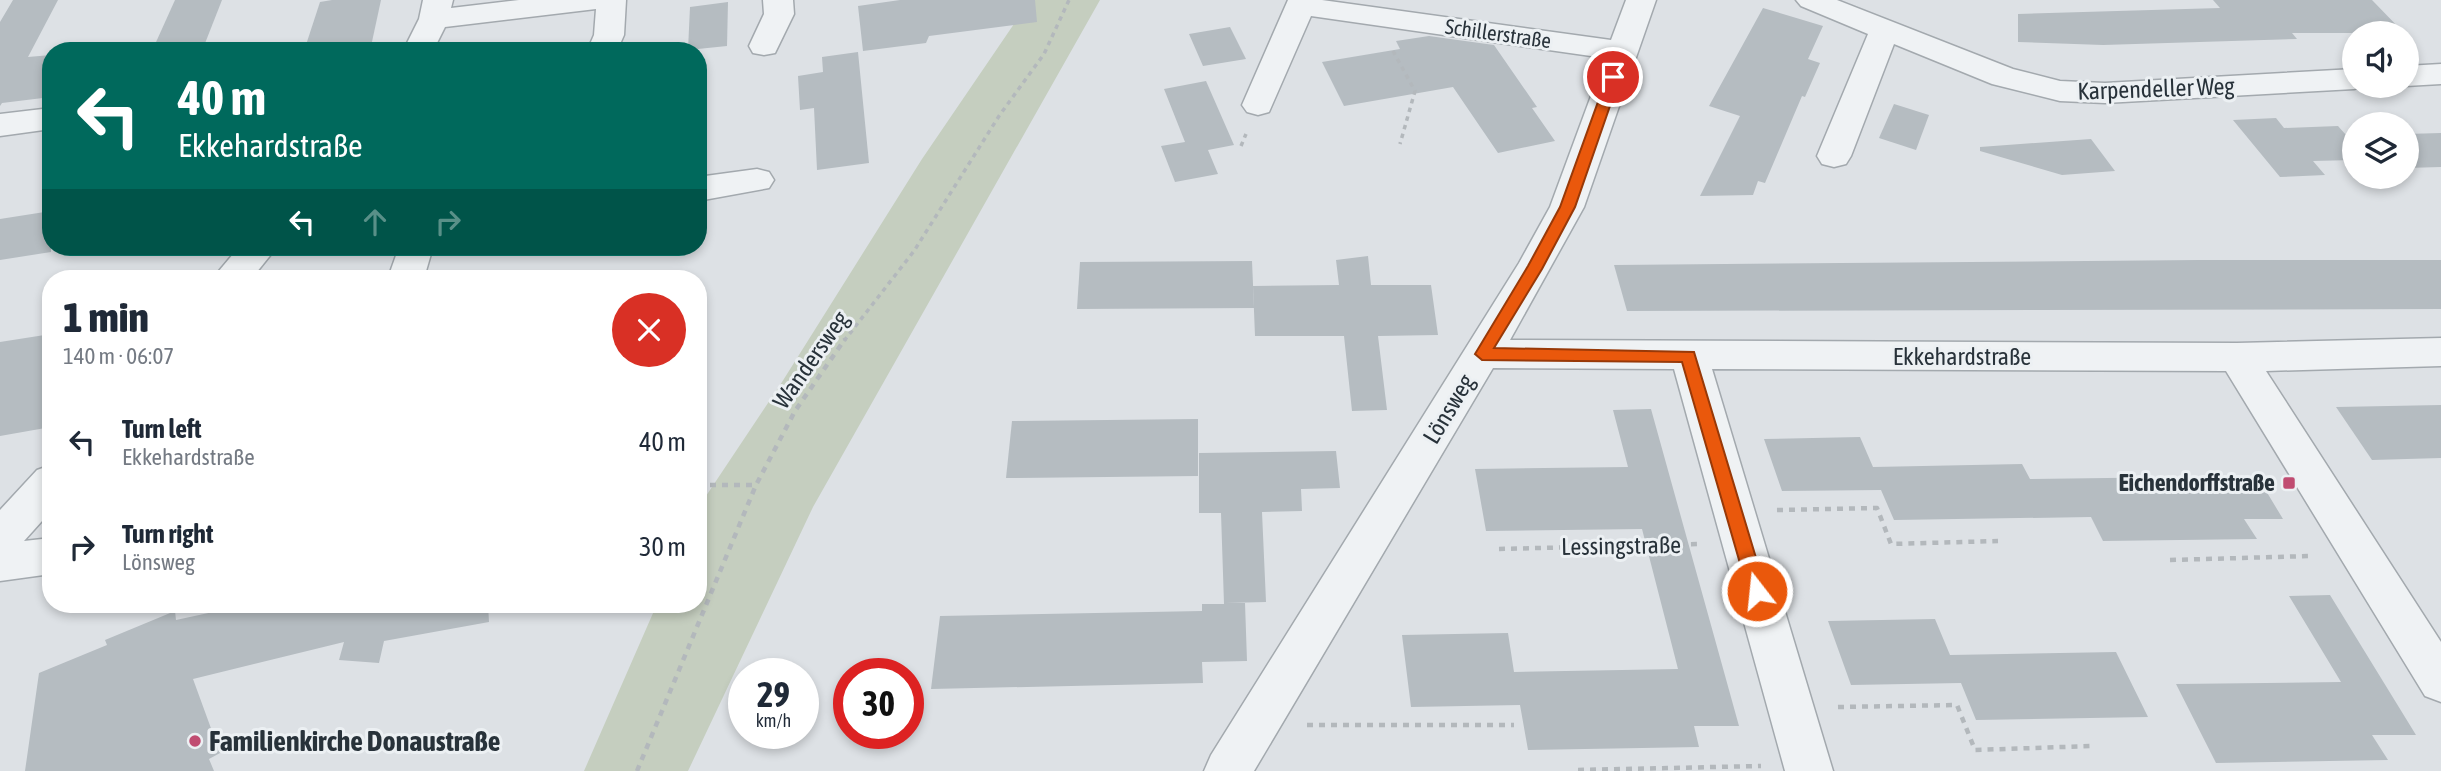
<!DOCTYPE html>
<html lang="en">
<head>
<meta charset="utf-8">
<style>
  :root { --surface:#fff; --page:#f2f2f3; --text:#1f2937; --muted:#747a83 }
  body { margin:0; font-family:"Asap Condensed",sans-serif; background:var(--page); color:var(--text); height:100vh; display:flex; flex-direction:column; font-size:26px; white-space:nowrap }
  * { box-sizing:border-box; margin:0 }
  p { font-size:23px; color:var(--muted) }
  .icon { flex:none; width:38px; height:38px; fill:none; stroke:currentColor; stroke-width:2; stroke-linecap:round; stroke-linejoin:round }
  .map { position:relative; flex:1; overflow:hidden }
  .sheet { position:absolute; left:42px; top:270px; width:665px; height:343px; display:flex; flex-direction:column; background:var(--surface); border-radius:28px; box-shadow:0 4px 10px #0003 }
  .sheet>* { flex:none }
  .hud { position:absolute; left:42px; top:42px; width:665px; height:214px; border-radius:28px; box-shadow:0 4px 10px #0003; background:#00695c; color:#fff; overflow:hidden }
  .controls { position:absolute; left:2342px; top:21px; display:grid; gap:14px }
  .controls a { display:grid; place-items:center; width:77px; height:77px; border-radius:50%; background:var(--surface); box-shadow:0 4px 10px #0003; font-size:35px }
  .speed { position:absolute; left:728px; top:658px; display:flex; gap:14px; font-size:35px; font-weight:700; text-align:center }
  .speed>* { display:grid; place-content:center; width:91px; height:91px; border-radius:50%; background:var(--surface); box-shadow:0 4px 10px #0003; line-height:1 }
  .speed small { font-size:18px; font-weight:400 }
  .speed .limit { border:10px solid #d22; background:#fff; color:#111 }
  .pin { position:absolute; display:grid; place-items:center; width:60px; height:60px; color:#fff; margin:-30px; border:4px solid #fff; border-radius:50%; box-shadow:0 2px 7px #0007 }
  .me { position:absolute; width:77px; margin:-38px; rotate:344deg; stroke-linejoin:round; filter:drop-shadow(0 0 5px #0008) }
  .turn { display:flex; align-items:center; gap:24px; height:147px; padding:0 21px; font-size:32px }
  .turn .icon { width:91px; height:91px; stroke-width:2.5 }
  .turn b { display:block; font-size:49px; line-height:60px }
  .lanes { display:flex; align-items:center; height:66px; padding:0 21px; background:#0003; justify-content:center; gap:35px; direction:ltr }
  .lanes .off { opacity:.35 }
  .round { display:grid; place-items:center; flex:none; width:74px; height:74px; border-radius:37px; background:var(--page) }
  .head { display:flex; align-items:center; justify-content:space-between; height:119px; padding:0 21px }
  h1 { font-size:42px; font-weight:800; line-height:52px }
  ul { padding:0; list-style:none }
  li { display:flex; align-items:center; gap:21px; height:105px; padding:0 21px }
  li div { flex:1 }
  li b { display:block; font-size:26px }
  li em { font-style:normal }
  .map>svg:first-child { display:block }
</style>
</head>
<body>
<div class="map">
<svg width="2441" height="771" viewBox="0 0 2441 771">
  <rect width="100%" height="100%" fill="#dde1e5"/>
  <path fill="#c5cebf" d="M1024,0H1100L813,507L688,771H584L657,604H698V510L702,502L782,382L922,159L1016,21Z"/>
  <g fill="#b5bcc1">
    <path d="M13,0H58L28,57L51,55V97L2,103L0,106V22Z"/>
    <path d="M175,0H222L202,51H152Z"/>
    <path d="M332,0H381L370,51H304L320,2Z"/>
    <path d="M900,0H1035L1037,22L929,36L926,43L863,51L858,6Z"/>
    <path d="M2213,0H2372L2404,33H2292L2297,39L2103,45L2018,42V14L2220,8Z"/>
    <path d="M728,2L727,46L688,50L690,7Z"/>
    <path d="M1763,8L1823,26L1808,59L1820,63L1805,97L1802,96L1765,183L1758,181L1753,195L1700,196L1740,116L1709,106Z"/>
    <path d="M1230,27L1246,59L1203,66L1189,34Z"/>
    <path d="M1429,36L1494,45L1537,107L1532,108L1555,141L1498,153L1453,87L1344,106L1322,62L1400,49L1396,41Z"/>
    <path d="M858,52L869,163L817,170L814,108L800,110L798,76L823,72L822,57Z"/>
    <path d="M1206,81L1234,145L1208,150L1218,174L1175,182L1161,146L1185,142L1164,89Z"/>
    <path d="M1894,104L1929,115L1916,150L1879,138Z"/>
    <path d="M2276,118L2284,128L2338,126L2354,144V160L2313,161L2325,175L2280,177L2233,120Z"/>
    <path d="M2441,133V167L2406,168V134Z"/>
    <path d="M2091,139L2115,171L2062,175L1980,151V147Z"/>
    <path d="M51,211V252L0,260V219Z"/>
    <path d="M1368,256L1371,285H1431L1438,335L1378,336L1387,410L1352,411L1344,336H1255L1253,286L1339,285L1336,260Z"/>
    <path d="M2198,260H2441V309L1627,311L1614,265Z"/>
    <path d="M1252,261L1254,308L1077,309L1080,262Z"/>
    <path d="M51,334V427L0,436V342Z"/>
    <path d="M2441,405V458L2372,460L2336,407Z"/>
    <path d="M1651,409L1739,726H1694L1699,747L1528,750L1520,705L1411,707L1402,635L1508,633L1514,672L1678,669L1642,529L1486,531L1475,469L1628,467L1613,410Z"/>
    <path d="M1198,419V476L1006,478L1012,421Z"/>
    <path d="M1860,437L1873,467L2022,464L2030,479L2257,476L2283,519H2244L2257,539L2103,541L2091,517L1894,520L1881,490L1782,491L1764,439Z"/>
    <path d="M1336,451L1340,488L1301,489L1302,511L1262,512L1266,602L1226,603H1245L1247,661L1202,662L1203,683L931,689L940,616L1202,611V604H1224L1221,513H1199V453Z"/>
    <path d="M2330,595L2416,735H2372L2388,760L2216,763L2176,684L2341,682L2289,596Z"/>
    <path d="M250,604H488L489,622L384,641L379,663L339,660L344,642L193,679L220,753L209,759L214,771H25L39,673L107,645L105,640L175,611L176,620Z"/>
    <path d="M1935,619L1950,655L2116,652L2148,717L1976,720L1961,683L1851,685L1828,621Z"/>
  </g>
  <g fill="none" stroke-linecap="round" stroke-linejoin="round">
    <defs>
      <g id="minor">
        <path d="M423,0H453L451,8L519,0H626L624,35L617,51H587L594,35L596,9L445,27L433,51H403L419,19Z"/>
        <path d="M763,0H793L794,14L775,53L764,55L753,53L749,46L764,14Z"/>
        <path d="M1288,0H1322L1611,40L1626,0H1656L1584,207L1510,340L2237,343L2441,338V366L2266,371L2441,642V702L2425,696L2226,371L1712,369L1833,771H1785L1674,369L1493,368L1254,771H1204L1211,755L1519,263L1550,207L1605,58L1311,16L1269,112L1258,115L1247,112L1242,105Z"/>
        <path d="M1796,0H1837L2013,69L2060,81L2105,83L2354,69V86H2365L2354,89L2105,103L2060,101L1992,84L1894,44L1851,156L1846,164L1834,167L1822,164L1817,156L1868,34L1801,6Z"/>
        <path d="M2441,64V84L2406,86H2405L2406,66Z"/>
        <path d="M51,108V129L0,136V114Z"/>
        <path d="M757,169L769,172L774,180L769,188L698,201V177Z"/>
        <path d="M239,247H277L252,278H213Z"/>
        <path d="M399,247H433L424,278H388Z"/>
        <path d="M51,465V511L24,541L51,538V574L0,581V510L37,470Z"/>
      </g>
    </defs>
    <use href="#minor" stroke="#a3a9ae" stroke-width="3"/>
    <g stroke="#b3b8bc" stroke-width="3.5" stroke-dasharray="4.5 4.5" stroke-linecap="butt">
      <path d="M1393,51L1415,91L1400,144"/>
      <path d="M1241,146L1246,134"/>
      <path d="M844,341L914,251L999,116L1044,54L1069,0"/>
    </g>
    <g stroke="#b3b8bc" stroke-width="4.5" stroke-dasharray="6 6" stroke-linecap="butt">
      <path d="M698,485H756"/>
      <path d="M1777,510L1877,508L1891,544L1998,541"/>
      <path d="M1499,549L1701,544"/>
      <path d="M2170,560L2311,556"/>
      <path d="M1838,707L1957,705L1975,750L2092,746"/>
      <path d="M1307,725H1514"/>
      <path d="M1578,770L1761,766"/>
      <path d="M637,771L756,485L795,411L845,339"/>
    </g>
    <use href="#minor" fill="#eff2f4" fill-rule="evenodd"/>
  </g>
  <path fill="#ea580c" stroke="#983908" stroke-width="2" d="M1613,73L1620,77L1575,207L1542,269L1494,348L1694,352L1766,591L1763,596L1757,598L1751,596L1748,591L1682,362L1482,360L1475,354L1528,266L1560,207L1607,77Z"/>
  <g fill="#c04c71" stroke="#ecf0f3" stroke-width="2.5">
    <rect x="2282" y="476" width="14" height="14" rx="3.5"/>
    <circle cx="195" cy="741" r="7"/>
  </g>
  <g text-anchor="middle" stroke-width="6" stroke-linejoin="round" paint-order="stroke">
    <g font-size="21" fill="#28323a" stroke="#ecf0f3">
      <text transform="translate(1498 34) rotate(8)" y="7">Schillerstraße</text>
    </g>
    <g font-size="24" fill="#28323a" stroke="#ecf0f3">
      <text transform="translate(2156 89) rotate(-2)" y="8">Karpendeller Weg</text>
      <text x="1962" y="365">Ekkehardstraße</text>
      <text transform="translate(811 360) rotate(-55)" y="8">Wandersweg</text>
      <text transform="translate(1449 409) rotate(-59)" y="8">Lönsweg</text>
      <text transform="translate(1621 546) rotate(-1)" y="8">Lessingstraße</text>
    </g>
    <g font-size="24" font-weight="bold" fill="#28323a" stroke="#ecf0f3" text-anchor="end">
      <text x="2275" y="491">Eichendorffstraße</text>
    </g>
    <g font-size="28" font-weight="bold" fill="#28323a" stroke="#ecf0f3" text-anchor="start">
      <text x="209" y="751">Familienkirche Donaustraße</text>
    </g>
  </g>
</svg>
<div class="controls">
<a><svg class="icon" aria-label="sound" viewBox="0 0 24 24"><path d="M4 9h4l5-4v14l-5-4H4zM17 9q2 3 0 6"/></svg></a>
<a><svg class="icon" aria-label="layers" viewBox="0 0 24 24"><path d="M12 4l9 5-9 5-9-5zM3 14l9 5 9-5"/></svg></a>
</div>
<div class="speed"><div>29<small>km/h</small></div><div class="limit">30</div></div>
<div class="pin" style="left:1613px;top:77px;background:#d93025"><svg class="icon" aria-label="arrive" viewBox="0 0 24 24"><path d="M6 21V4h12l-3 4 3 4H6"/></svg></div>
<svg class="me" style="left:1757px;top:591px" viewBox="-20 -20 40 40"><circle r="17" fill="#ea580c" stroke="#fff" stroke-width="3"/><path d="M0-11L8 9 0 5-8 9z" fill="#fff"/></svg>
<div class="hud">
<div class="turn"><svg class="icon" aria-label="left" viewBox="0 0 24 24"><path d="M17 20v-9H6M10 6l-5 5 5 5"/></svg><div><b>40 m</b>Ekkehardstraße</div></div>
<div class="lanes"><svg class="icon" aria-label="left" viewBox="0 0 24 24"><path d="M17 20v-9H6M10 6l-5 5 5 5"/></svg><svg class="icon off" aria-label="ahead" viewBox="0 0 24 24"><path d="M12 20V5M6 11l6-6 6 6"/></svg><svg class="icon off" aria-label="right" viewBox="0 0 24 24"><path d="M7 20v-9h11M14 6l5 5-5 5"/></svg></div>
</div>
<section class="sheet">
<div class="head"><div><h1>1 min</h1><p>140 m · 06:07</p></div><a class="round" style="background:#d93025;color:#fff"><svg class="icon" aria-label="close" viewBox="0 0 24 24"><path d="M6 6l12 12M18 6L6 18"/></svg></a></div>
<ul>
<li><svg class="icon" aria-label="left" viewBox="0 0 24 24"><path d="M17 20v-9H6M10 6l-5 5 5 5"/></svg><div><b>Turn left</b><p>Ekkehardstraße</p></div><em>40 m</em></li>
<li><svg class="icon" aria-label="right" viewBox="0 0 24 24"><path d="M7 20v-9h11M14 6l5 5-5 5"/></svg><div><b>Turn right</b><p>Lönsweg</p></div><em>30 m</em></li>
</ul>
</section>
</div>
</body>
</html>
